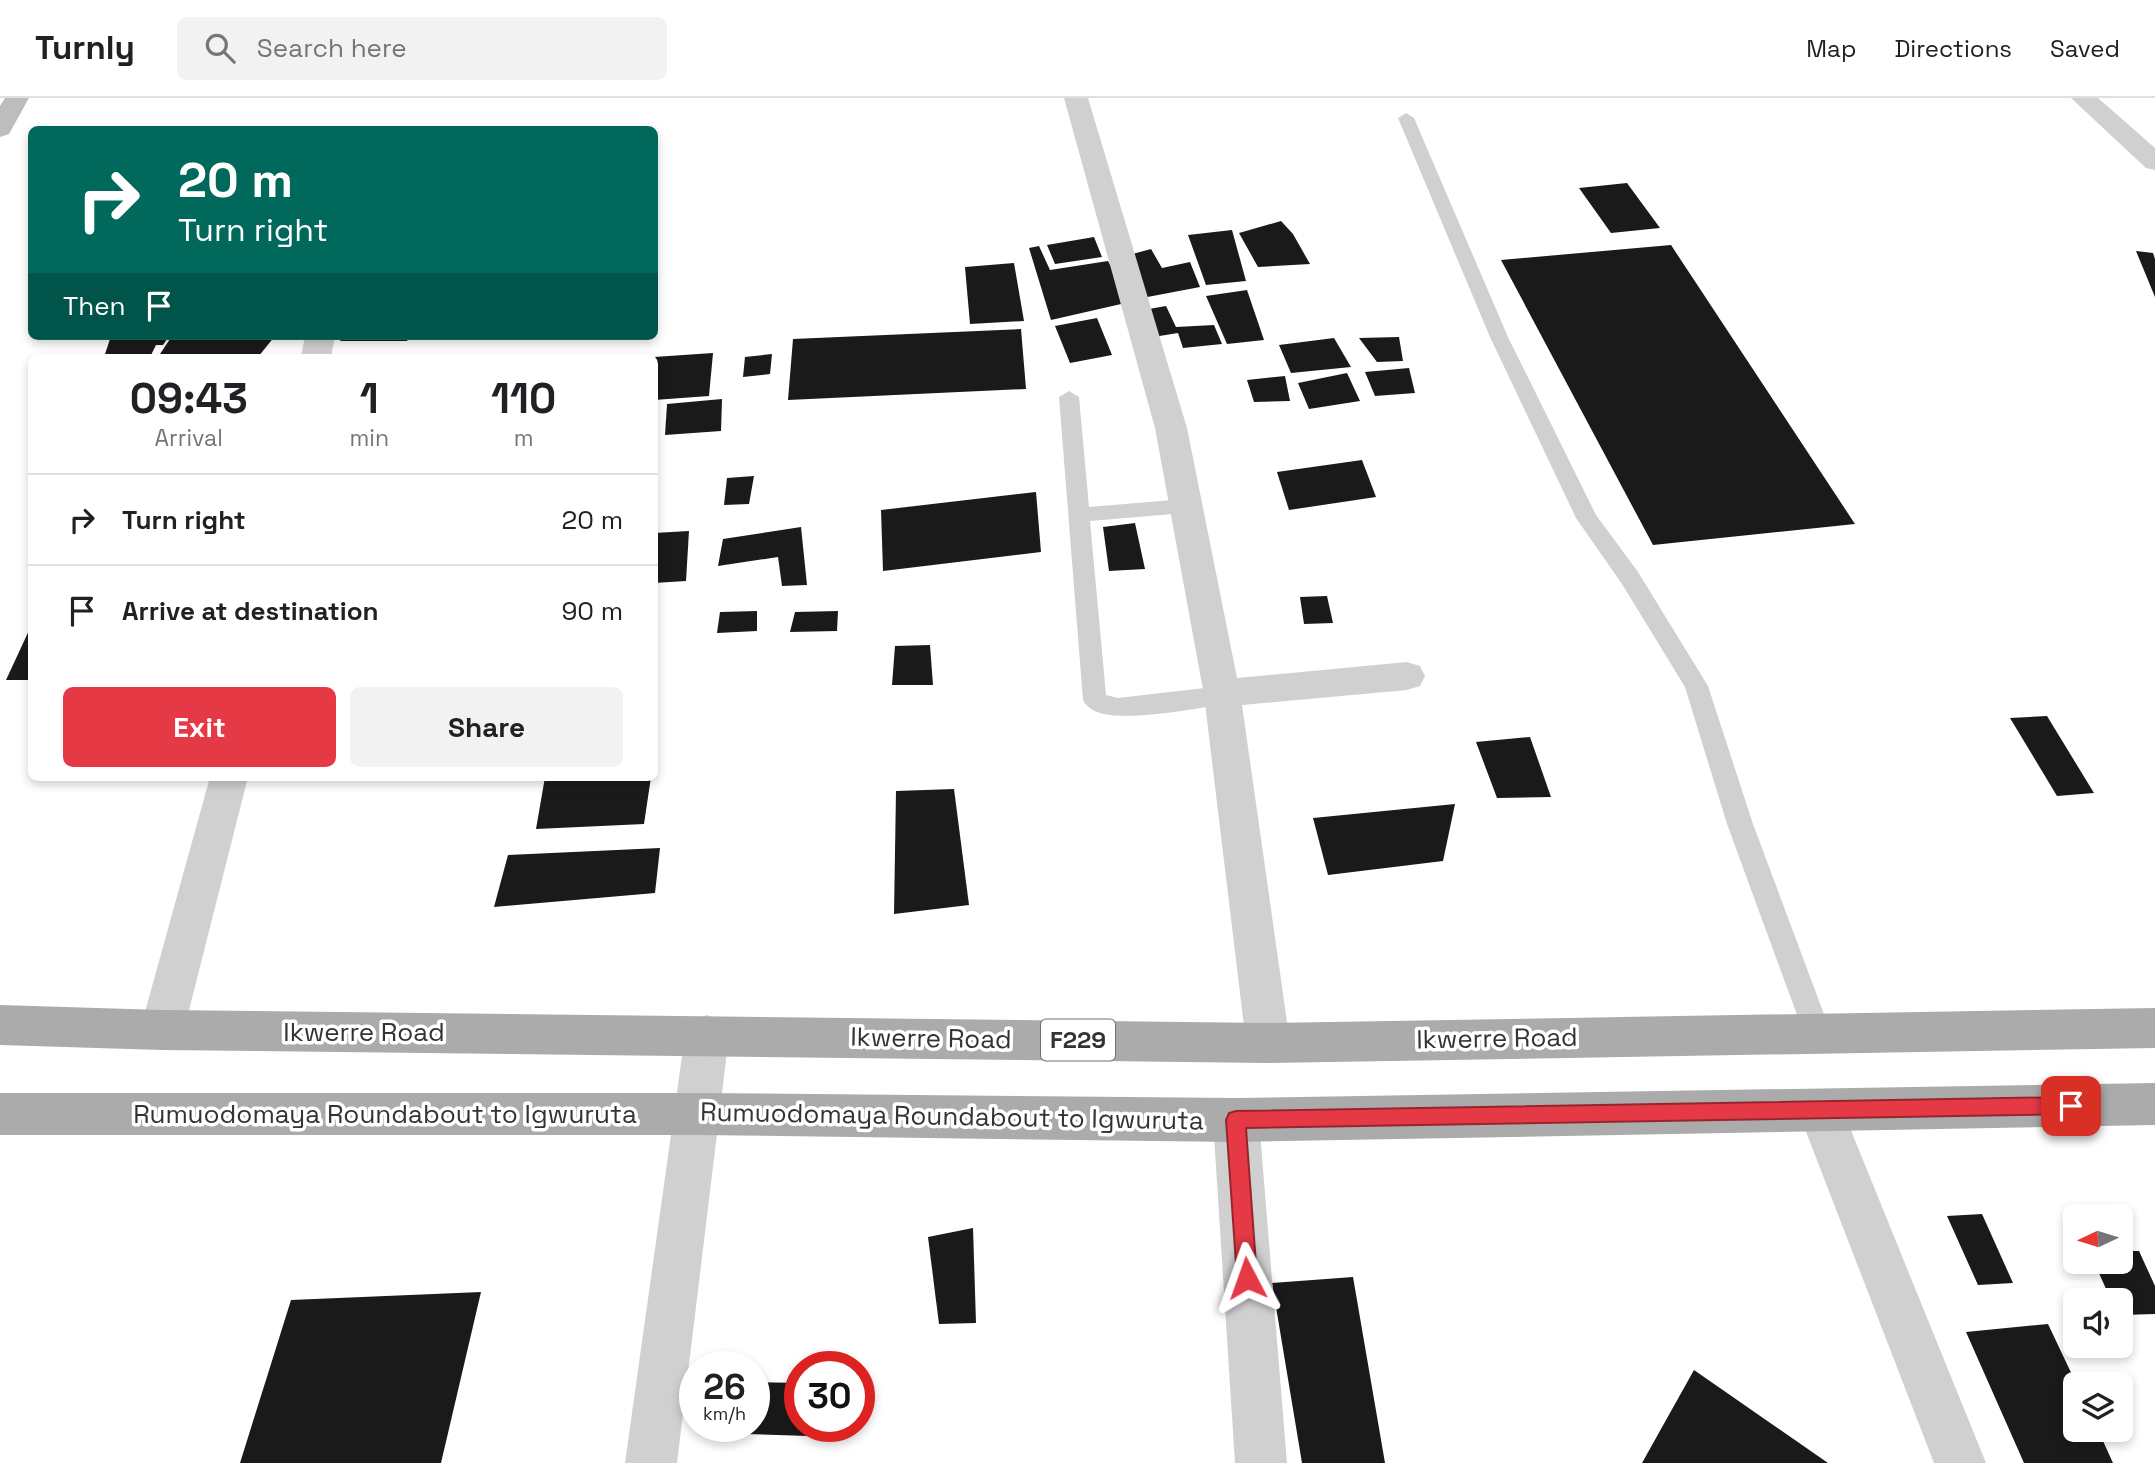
<!DOCTYPE html>
<html lang="en">
<head>
<meta charset="utf-8">
<style>
  :root { --surface:#fff; --page:#f2f2f2; --text:#202124; --muted:#757577; --line:#e0e0e0; --accent:#e63946 }
  body { margin:0; font-family:"Space Grotesk",sans-serif; background:var(--page); color:var(--text); height:100vh; display:flex; flex-direction:column; font-size:26px; white-space:nowrap }
  * { box-sizing:border-box; margin:0 }
  p { font-size:23px; color:var(--muted) }
  .icon { flex:none; width:38px; height:38px; fill:none; stroke:currentColor; stroke-width:2; stroke-linecap:round; stroke-linejoin:round }
  .map { position:relative; flex:1; overflow:hidden }
  .sheet { position:absolute; left:28px; top:256px; width:630px; height:427px; display:flex; flex-direction:column; background:var(--surface); border-radius:10px; box-shadow:0 4px 10px #0003 }
  .sheet>* { flex:none }
  .banner { position:absolute; left:28px; top:28px; width:630px; height:214px; border-radius:10px; box-shadow:0 4px 10px #0003; background:#00695c; color:#fff; overflow:hidden }
  .needle { width:46px; rotate:266deg }
  .controls { position:absolute; left:2063px; top:1106px; display:grid; gap:14px }
  .controls a { display:grid; place-items:center; width:70px; height:70px; border-radius:10px; background:var(--surface); box-shadow:0 4px 10px #0003; font-size:35px }
  .speed { position:absolute; left:679px; top:1253px; display:flex; gap:14px; font-size:35px; font-weight:700; text-align:center }
  .speed>* { display:grid; place-content:center; width:91px; height:91px; border-radius:50%; background:var(--surface); box-shadow:0 4px 10px #0003; line-height:1 }
  .speed small { font-size:18px; font-weight:400 }
  .speed .limit { border:10px solid #d22; background:#fff; color:#111 }
  .pin { position:absolute; display:grid; place-items:center; width:60px; height:60px; color:#fff; margin:-30px; border-radius:14px; box-shadow:0 4px 10px #0006 }
  .me { position:absolute; width:77px; margin:-38px; rotate:356deg; stroke-linejoin:round; filter:drop-shadow(0 0 5px #0008) }
  .turn { display:flex; align-items:center; gap:24px; height:147px; padding:0 35px; font-size:32px }
  .turn .icon { width:91px; height:91px; stroke-width:2.5 }
  .turn b { display:block; font-size:49px; line-height:60px }
  .then { display:flex; align-items:center; height:66px; padding:0 35px; background:#0003; gap:14px; font-size:26px }
  .eta { display:flex; justify-content:space-evenly; align-items:center; height:119px; text-align:center }
  .eta b { font-size:42px; font-weight:700; line-height:49px }
  .button { display:flex; gap:14px; margin-top:auto; padding:14px 35px }
  .button a { flex:1; height:80px; border-radius:10px; background:var(--accent); color:#fff; font-size:28px; font-weight:700; line-height:80px; text-align:center }
  .button a+a { background:var(--page); color:var(--text) }
  ul { padding:0; list-style:none }
  li { display:flex; align-items:center; gap:21px; height:91px; padding:0 35px; border-top:2px solid var(--line) }
  li div { flex:1 }
  li b { display:block; font-size:26px }
  li em { font-style:normal }
  header { display:flex; align-items:center; gap:42px; box-sizing:border-box; height:98px; padding:0 35px; background:var(--surface); border-bottom:2px solid var(--line) }
  header strong { font-size:33px }
  nav { display:flex; gap:38px; margin-inline-start:auto; font-size:24px }
  .search { width:490px; height:63px; background:var(--page); display:flex; align-items:center; gap:18px; box-sizing:border-box; padding:0 24px; border-radius:10px; color:var(--muted); font-size:26px }
  .map>svg:first-child { display:block }
</style>
</head>
<body>
<header>
<strong>Turnly</strong>
<div class="search"><svg class="icon" aria-label="search" viewBox="0 0 24 24"><circle cx="10" cy="10" r="6"/><path d="M15 15l6 6"/></svg>Search here</div>
<nav><a>Map</a><a>Directions</a><a>Saved</a></nav>
</header>
<div class="map">
<svg width="2155" height="1365" viewBox="0 0 2155 1365">
  <rect width="100%" height="100%" fill="#fff"/>
  <g fill="#1a1a1a">
    <path d="M1627,85L1660,130L1611,135L1579,90Z"/>
    <path d="M1281,123L1293,136L1310,166L1258,169L1239,135Z"/>
    <path d="M1232,132L1246,183L1206,187L1188,137Z"/>
    <path d="M1094,139L1102,159L1055,166L1047,147Z"/>
    <path d="M1671,147L1855,426L1653,447L1501,162Z"/>
    <path d="M1039,148L1050,172L1108,163L1130,204L1051,222L1029,150Z"/>
    <path d="M1151,151L1162,170L1190,164L1200,189L1137,201L1114,161Z"/>
    <path d="M2136,153L2153,155L2155,161V199Z"/>
    <path d="M1014,165L1024,223L970,226L965,169Z"/>
    <path d="M1247,192L1264,242L1227,246L1206,198Z"/>
    <path d="M1166,208L1176,229L1214,227L1222,246L1183,250L1178,235L1141,241L1132,214Z"/>
    <path d="M1097,220L1112,257L1070,265L1055,228Z"/>
    <path d="M1021,231L1026,291L788,302L793,241Z"/>
    <path d="M111,238H169L163,247H156L150,259H104Z"/>
    <path d="M172,238H275L258,259H158Z"/>
    <path d="M343,238H410L407,243H340Z"/>
    <path d="M1399,239L1403,263L1377,264L1359,240Z"/>
    <path d="M1334,240L1351,269L1291,275L1279,247Z"/>
    <path d="M713,255L709,298L654,302V259Z"/>
    <path d="M772,256L770,276L743,279L745,259Z"/>
    <path d="M1409,270L1415,295L1375,298L1365,274Z"/>
    <path d="M1347,275L1360,303L1309,311L1298,285Z"/>
    <path d="M1285,278L1290,303L1254,304L1247,282Z"/>
    <path d="M722,301L721,333L665,337L667,306Z"/>
    <path d="M1362,362L1376,399L1289,412L1277,374Z"/>
    <path d="M754,378L749,406L724,407L727,380Z"/>
    <path d="M1036,394L1041,454L883,473L881,412Z"/>
    <path d="M1135,425L1145,471L1109,473L1103,429Z"/>
    <path d="M801,429L807,487L782,488L778,459L718,468L723,441Z"/>
    <path d="M689,433L686,483L654,485V435Z"/>
    <path d="M1327,498L1333,525L1304,526L1300,499Z"/>
    <path d="M757,513V533L717,535L720,514Z"/>
    <path d="M838,513L837,533L790,534L795,514Z"/>
    <path d="M32,526V582H6Z"/>
    <path d="M930,547L933,587H892L895,548Z"/>
    <path d="M2047,618L2094,695L2057,698L2010,620Z"/>
    <path d="M1530,639L1551,699L1497,700L1476,644Z"/>
    <path d="M545,679H651L644,726L536,731Z"/>
    <path d="M954,691L969,807L894,816L896,693Z"/>
    <path d="M1455,706L1443,763L1328,777L1313,720Z"/>
    <path d="M660,750L655,795L494,809L508,757Z"/>
    <path d="M1982,1116L2013,1185L1978,1187L1947,1118Z"/>
    <path d="M973,1130L976,1225L939,1226L928,1139Z"/>
    <path d="M2121,1153H2139L2155,1188V1216L2121,1217V1202H2111L2094,1164H2121Z"/>
    <path d="M1353,1179L1385,1365H1302L1272,1185Z"/>
    <path d="M481,1194L441,1365H240L291,1202Z"/>
    <path d="M2048,1226L2076,1285V1332H2098L2113,1365H2024L1966,1234Z"/>
    <path d="M1694,1272L1828,1365H1642Z"/>
    <path d="M754,1284L800,1285V1328H840L838,1339L746,1336L747,1328H754Z"/>
  </g>
  <g fill="none" stroke-linecap="round" stroke-linejoin="round">
    <g fill="#d0d0d0" fill-rule="evenodd">
      <path d="M1406,15L1414,20L1508,239L1596,417L1638,474L1708,588L1753,726L1831,935L1827,944L1817,948L1807,944L1727,726L1685,589L1622,486L1576,420L1490,239L1398,20Z"/>
      <path d="M1069,293L1079,299L1089,409L1185,401L1192,403L1196,408L1192,413L1185,415L1090,423L1106,597L1118,600L1222,588L1230,591L1234,597L1230,603C1207,611 1134,621 1111,617C1100,616 1088,612 1083,602L1059,299Z"/>
    </g>
    <g fill="#d0d0d0" fill-rule="evenodd">
      <path d="M1064,0H1088L1187,330L1237,580L1407,564L1420,568L1425,578L1420,588L1407,592L1242,607L1290,945L1283,959L1268,965L1253,959L1246,945L1204,597L1155,330Z"/>
      <path d="M2071,0H2098L2155,50V72L2146,70Z"/>
      <path d="M305,238H335L331,259H301Z"/>
      <path d="M210,679H248L184,932L177,946L162,952L147,946L140,932Z"/>
      <path d="M707,917L722,923L729,937L677,1365H625L685,937L692,923Z"/>
      <path d="M1821,992L1837,998L1986,1365H1934L1798,1013L1805,998Z"/>
      <path d="M1236,1000L1252,1007L1259,1022L1287,1365H1235L1213,1022L1220,1007Z"/>
    </g>
    <path fill="#bdbdbd" fill-rule="evenodd" d="M5,0H29L9,36L0,39V8Z"/>
    <g fill="#ababab" fill-rule="evenodd">
      <path d="M0,907L162,912L1268,925L2155,910V950L1268,965L162,952L0,947Z"/>
      <path d="M2155,985V1027L1236,1044L699,1037H0V995H699L1236,1000Z"/>
    </g>
  </g>
  <path fill="#e63946" stroke="#96252e" stroke-width="2" d="M2071,999L2078,1001L2081,1008L2078,1014L2071,1016L1246,1030L1257,1180L1254,1187L1247,1190L1240,1187L1237,1180L1226,1022L1229,1015L1236,1013Z"/>
  <g text-anchor="middle" stroke-width="7" stroke-linejoin="round" paint-order="stroke">
    <rect fill="#fff" stroke="#707070" stroke-width="2" x="1041" y="921.5" width="74" height="41" rx="5"/>
    <g font-size="24" font-weight="bold" fill="#333">
      <text x="1078" y="950">F229</text>
    </g>
    <g font-size="26" fill="#333" stroke="#fff">
      <text x="364" y="943">Ikwerre Road</text>
      <text transform="translate(931 940) rotate(1)" y="9">Ikwerre Road</text>
      <text transform="translate(1497 940) rotate(-1)" y="9">Ikwerre Road</text>
      <text x="385" y="1025">Rumuodomaya Roundabout to Igwuruta</text>
      <text transform="translate(952 1018) rotate(1)" y="9">Rumuodomaya Roundabout to Igwuruta</text>
    </g>
  </g>
</svg>
<div class="controls">
<a><svg class="needle" viewBox="-14 -14 28 28"><path d="M0-13l5 13h-10z" fill="#e53935"/><path d="M0 13l5-13h-10z" fill="#757577"/></svg></a>
<a><svg class="icon" aria-label="sound" viewBox="0 0 24 24"><path d="M4 9h4l5-4v14l-5-4H4zM17 9q2 3 0 6"/></svg></a>
<a><svg class="icon" aria-label="layers" viewBox="0 0 24 24"><path d="M12 4l9 5-9 5-9-5zM3 14l9 5 9-5"/></svg></a>
</div>
<div class="speed"><div>26<small>km/h</small></div><div class="limit">30</div></div>
<div class="pin" style="left:2071px;top:1008px;background:#d93025"><svg class="icon" aria-label="arrive" viewBox="0 0 24 24"><path d="M6 21V4h12l-3 4 3 4H6"/></svg></div>
<svg class="me" style="left:1247px;top:1180px" viewBox="-20 -20 40 40"><path d="M0-17L14 15 0 8-14 15z" fill="#e63946" stroke="#fff" stroke-width="4"/></svg>
<div class="banner">
<div class="turn"><svg class="icon" aria-label="right" viewBox="0 0 24 24"><path d="M7 20v-9h11M14 6l5 5-5 5"/></svg><div><b>20 m</b>Turn right</div></div>
<div class="then">Then<svg class="icon" aria-label="arrive" viewBox="0 0 24 24"><path d="M6 21V4h12l-3 4 3 4H6"/></svg></div>
</div>
<section class="sheet">
<div class="eta">
<div><b>09:43</b><p>Arrival</p></div>
<div><b>1</b><p>min</p></div>
<div><b>110</b><p>m</p></div>
</div>
<ul>
<li><svg class="icon" aria-label="right" viewBox="0 0 24 24"><path d="M7 20v-9h11M14 6l5 5-5 5"/></svg><div><b>Turn right</b></div><em>20 m</em></li>
<li><svg class="icon" aria-label="arrive" viewBox="0 0 24 24"><path d="M6 21V4h12l-3 4 3 4H6"/></svg><div><b>Arrive at destination</b></div><em>90 m</em></li>
</ul>
<div class="button"><a>Exit</a><a>Share</a></div>
</section>
</div>
</body>
</html>
